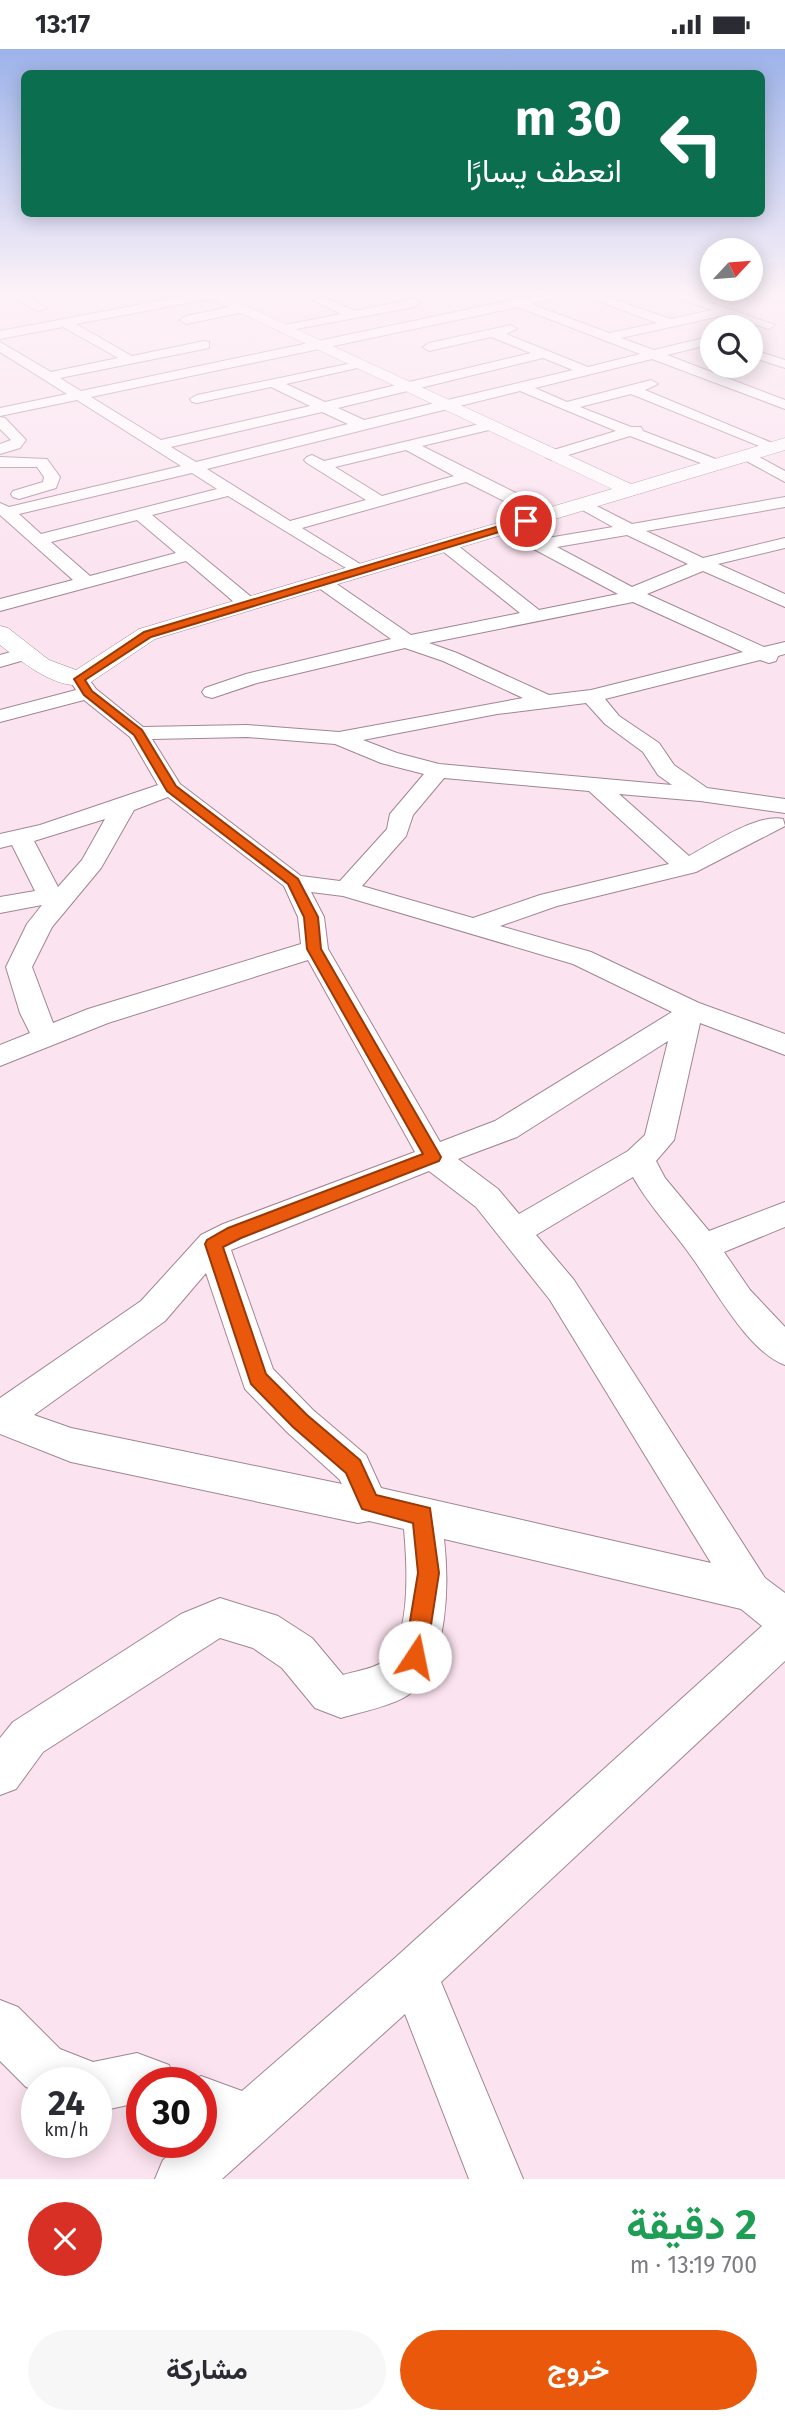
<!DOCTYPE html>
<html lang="ar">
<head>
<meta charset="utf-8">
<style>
  :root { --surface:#fff; --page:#f7f7f7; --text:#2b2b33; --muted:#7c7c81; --accent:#ea580c }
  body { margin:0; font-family:"Fira Sans",Vazirmatn,sans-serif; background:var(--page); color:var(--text); direction:rtl; height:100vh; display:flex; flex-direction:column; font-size:26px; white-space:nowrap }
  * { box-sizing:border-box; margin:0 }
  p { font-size:23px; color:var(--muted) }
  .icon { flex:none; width:38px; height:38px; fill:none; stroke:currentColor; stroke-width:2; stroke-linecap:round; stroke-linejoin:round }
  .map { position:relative; height:2130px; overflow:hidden; direction:ltr }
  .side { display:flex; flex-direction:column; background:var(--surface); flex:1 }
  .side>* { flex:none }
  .top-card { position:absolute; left:21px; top:21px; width:744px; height:147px; border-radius:10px; box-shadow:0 4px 18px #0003; direction:rtl; background:#0b6e4f; color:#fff; overflow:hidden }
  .needle { width:46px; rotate:64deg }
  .controls { position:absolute; left:700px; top:189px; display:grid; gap:14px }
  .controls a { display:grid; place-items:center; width:63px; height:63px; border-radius:50%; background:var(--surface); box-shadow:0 4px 18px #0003; font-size:35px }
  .speed { position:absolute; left:21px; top:2018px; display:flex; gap:14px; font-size:35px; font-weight:700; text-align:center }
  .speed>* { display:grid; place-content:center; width:91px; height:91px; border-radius:50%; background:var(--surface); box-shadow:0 4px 18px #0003; line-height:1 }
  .speed small { font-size:18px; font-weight:400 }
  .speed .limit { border:10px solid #d22; background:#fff; color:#111 }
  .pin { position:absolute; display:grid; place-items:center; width:60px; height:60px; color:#fff; margin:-30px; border:4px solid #fff; border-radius:50%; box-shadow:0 2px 7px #0007 }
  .me { position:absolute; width:77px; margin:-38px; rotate:11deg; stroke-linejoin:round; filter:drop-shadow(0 0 5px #0008) }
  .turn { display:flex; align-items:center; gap:24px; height:147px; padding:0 28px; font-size:32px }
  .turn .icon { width:91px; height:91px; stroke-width:2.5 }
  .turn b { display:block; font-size:49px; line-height:60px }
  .round { display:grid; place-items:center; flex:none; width:74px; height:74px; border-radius:37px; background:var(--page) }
  .overview { display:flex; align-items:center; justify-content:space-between; height:119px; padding:0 28px }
  h1 { font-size:42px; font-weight:700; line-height:52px; color:#1e9e55 }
  .cta { display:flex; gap:14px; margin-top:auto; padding:14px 28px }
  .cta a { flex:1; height:80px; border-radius:42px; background:var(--accent); color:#fff; font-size:28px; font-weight:700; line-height:80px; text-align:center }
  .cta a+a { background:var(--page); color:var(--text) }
  .status { display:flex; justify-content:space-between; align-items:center; height:49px; padding:0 35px; background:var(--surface); direction:ltr }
  .status svg { height:19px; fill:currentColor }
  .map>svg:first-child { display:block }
</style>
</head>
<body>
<div class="status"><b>13:17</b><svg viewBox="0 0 49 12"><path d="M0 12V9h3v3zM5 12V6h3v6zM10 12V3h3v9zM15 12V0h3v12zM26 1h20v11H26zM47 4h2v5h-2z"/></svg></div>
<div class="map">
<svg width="785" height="2130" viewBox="0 0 785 2130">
  <rect width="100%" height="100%" fill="#fbe3ef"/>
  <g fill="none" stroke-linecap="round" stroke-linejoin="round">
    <defs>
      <g id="minor">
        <path d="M8,245H23L47,259L37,262Z"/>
        <path d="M197,245H221L215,249L76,275L132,307L204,292L209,293V299L60,329L81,342L508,252L514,248C525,251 552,245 566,245L531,255L609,284L657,274L580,245H597L671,270L712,261L667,245H685L775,276L769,280L725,266L621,289L654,301L712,287V295L667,306L785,351V360L652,310L535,339L567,353L651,331L658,335L645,341L782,398L774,403L769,401L631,345L580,358L631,378H641L643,382L721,412L724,415L721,418H711L630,387L552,411L547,409L544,406L547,403L616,382L520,342L207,420L290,472L366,451L307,414L304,411L307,408L312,406L324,412L488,373L493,374L495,377L493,380L422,397L552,462L554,466L552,470H540L466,433L302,479L365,518L368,522L365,526L359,527L228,447L152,466L255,551L257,555L255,559H241L186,512L0,562V550L73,531L0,466V454L9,458L181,417L77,351L0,367V359L67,345L0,303V293L51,323L118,309L63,278L0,290V282ZM518,258L640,305L588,318L506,285L517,280L511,276L429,294L423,298L429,302L491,288L531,304L325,353L286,335L362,318V312L197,346L190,350L192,353L197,354L271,338L310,357L161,391L91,348ZM543,309L573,321L364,371L338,359ZM322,363L348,375L196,413L171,398ZM406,401L454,427L382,447L335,418ZM192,424L217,440L41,485L19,465ZM137,471L176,504L90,527L51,493Z"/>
        <path d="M301,245H317L355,262L414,250L420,254L414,258L280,283V277L341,265Z"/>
        <path d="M240,256L246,260L244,263L186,275L180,271L186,267Z"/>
        <path d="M751,300L785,311V319L751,308Z"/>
        <path d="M0,368L5,369L26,391L20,399L0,405V395L11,391L0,380Z"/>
        <path d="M746,401L785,422V433L741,409L738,406Z"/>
        <path d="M0,408L47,410L60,428L56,439L19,450L13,448L11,445L13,442L43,433L44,428L37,418H0Z"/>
        <path d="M785,448V458L646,482L703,509L785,489V499L718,515L785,545V558L703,522L647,545L764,598L785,593V605L778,607L776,612L769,614L760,611L605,650L619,667L659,694L674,716L707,739L785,750V764L700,752L619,745L689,807C711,795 759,764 783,770L785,777L696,823L557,857L500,877L591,903L699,954L785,985V1006L700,974L674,1091L656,1112L665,1129L709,1182L785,1153V1178L724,1203L750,1241L785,1278V1316C748,1303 714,1238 691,1207C672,1180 649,1157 633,1128L536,1186L574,1231L765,1529L785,1544V1612L441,1933L523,2130H469L405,1965L222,2130H155L163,2111L184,2093H201V2034H186L201,2027L242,2042L396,1908L762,1577L741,1560L444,1490C449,1534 449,1611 412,1643C398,1656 360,1663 341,1669L315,1659L282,1619L253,1599L220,1589L43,1703L16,1740L0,1746V1689L13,1673L181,1565L220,1549L278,1567L312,1589L343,1626C355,1622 374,1620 384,1612C412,1589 407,1513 404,1480L369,1472L358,1474L71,1413L0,1385V1349L141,1252L201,1186L223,1175L415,1103L308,911L108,974L0,1017V996L30,984L20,964L6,918L27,875L42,856L0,864V848L35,842L12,796L0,799V785L40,776L158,736L130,688L84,651L0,673V661L76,641L69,630L72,626H86L96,640L143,678L247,676L339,683L523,649L443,612L405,599L257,634L212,649L205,647L202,643L205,639L246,625L391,590L316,537L313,533L316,529H328L411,586L520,564L440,500L437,496L440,492H452L539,561L618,545L500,482L498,478L500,474H512L542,490L613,478L577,458L575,455L583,450L632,475ZM627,486L688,515L632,538L557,498ZM633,553L743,603L591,641L549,646L457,604L429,594ZM586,654L605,675L643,703L658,726L672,736L439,715L397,704L363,691L497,665ZM247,688L335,695L381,714L424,725L390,765L387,780L340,832L301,827L180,735L152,690ZM444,729L589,742L669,815L540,846L473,869L362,837L406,787L413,766ZM168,748L284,837L298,868L301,895L88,960L53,974L32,918L52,878L101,819L134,761ZM105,770L82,811L58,838L34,792ZM311,843L343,847L573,915L672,963L495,1072L440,1093L328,900L324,868ZM668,992L645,1086L628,1102L519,1165L498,1140L458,1110L517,1088ZM429,1122L476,1158L550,1251L711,1514L381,1439L366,1406L313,1361L273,1320L231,1201ZM206,1224L245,1340L287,1383L339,1430L342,1435L71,1379L34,1366L165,1272Z"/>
        <path d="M28,598L38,604L35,608L0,618V606Z"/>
        <path d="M0,1951L18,1958L60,2000L93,2013L137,2004L169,2016L176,2034H142V2056L137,2054L96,2063V2034H37V2042L26,2038L0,2012Z"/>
      </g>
      <g id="tertiary">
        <path d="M201,245H220L631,435L785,389V401L155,590L88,635C58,643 22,613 0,596V577L8,579L49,611L76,621L139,580L612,440Z"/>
        <path d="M768,245H785V252L770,248Z"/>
      </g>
    </defs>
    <use href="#minor" stroke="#a18593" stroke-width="2"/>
    <use href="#tertiary" stroke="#a18593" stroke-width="1"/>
    <use href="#minor" fill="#fff" fill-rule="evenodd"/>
    <use href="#tertiary" fill="#fff" fill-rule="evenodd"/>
  </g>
  <linearGradient id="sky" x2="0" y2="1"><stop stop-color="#9cb2e9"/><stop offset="0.45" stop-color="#fdf2f8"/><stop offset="1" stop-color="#fdf2f8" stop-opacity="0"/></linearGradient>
  <rect width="785" height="543" fill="url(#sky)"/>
  <path fill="#ea580c" stroke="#983908" stroke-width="2" d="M526,469L531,472L529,474L151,588L85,631L92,642L142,681L176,737L298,830L318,868L321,900L441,1108L439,1112L241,1189L223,1198L266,1325L307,1366L360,1411L376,1446L430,1459L439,1524L426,1608L423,1616L415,1619L407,1616L404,1608L418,1524L413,1474L362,1460L346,1424L293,1378L251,1335L205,1195L207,1191L228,1179L423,1105L307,900L304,868L288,835L167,742L134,686L84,646L74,630L144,583Z"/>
</svg>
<div class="controls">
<a><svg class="needle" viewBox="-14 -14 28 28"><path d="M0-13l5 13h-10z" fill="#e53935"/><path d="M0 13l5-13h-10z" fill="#7c7c81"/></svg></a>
<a><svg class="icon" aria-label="search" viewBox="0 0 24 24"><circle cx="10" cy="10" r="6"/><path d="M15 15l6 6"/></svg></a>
</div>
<div class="speed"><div>24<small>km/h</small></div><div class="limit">30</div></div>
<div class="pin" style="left:526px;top:472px;background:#d93025"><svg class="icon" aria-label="arrive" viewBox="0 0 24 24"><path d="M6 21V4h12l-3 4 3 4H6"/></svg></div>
<svg class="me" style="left:415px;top:1608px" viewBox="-20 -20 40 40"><circle r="19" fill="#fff"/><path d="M0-13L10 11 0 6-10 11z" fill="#ea580c"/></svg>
<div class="top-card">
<div class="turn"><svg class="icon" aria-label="left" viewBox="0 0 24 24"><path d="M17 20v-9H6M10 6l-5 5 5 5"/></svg><div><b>30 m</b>انعطف يسارًا</div></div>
</div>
</div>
<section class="side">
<div class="overview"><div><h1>2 دقيقة</h1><p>700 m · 13:19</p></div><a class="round" style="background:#d93025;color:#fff"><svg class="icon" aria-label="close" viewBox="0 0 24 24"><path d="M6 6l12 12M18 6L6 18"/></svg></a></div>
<div class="cta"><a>خروج</a><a>مشاركة</a></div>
</section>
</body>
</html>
